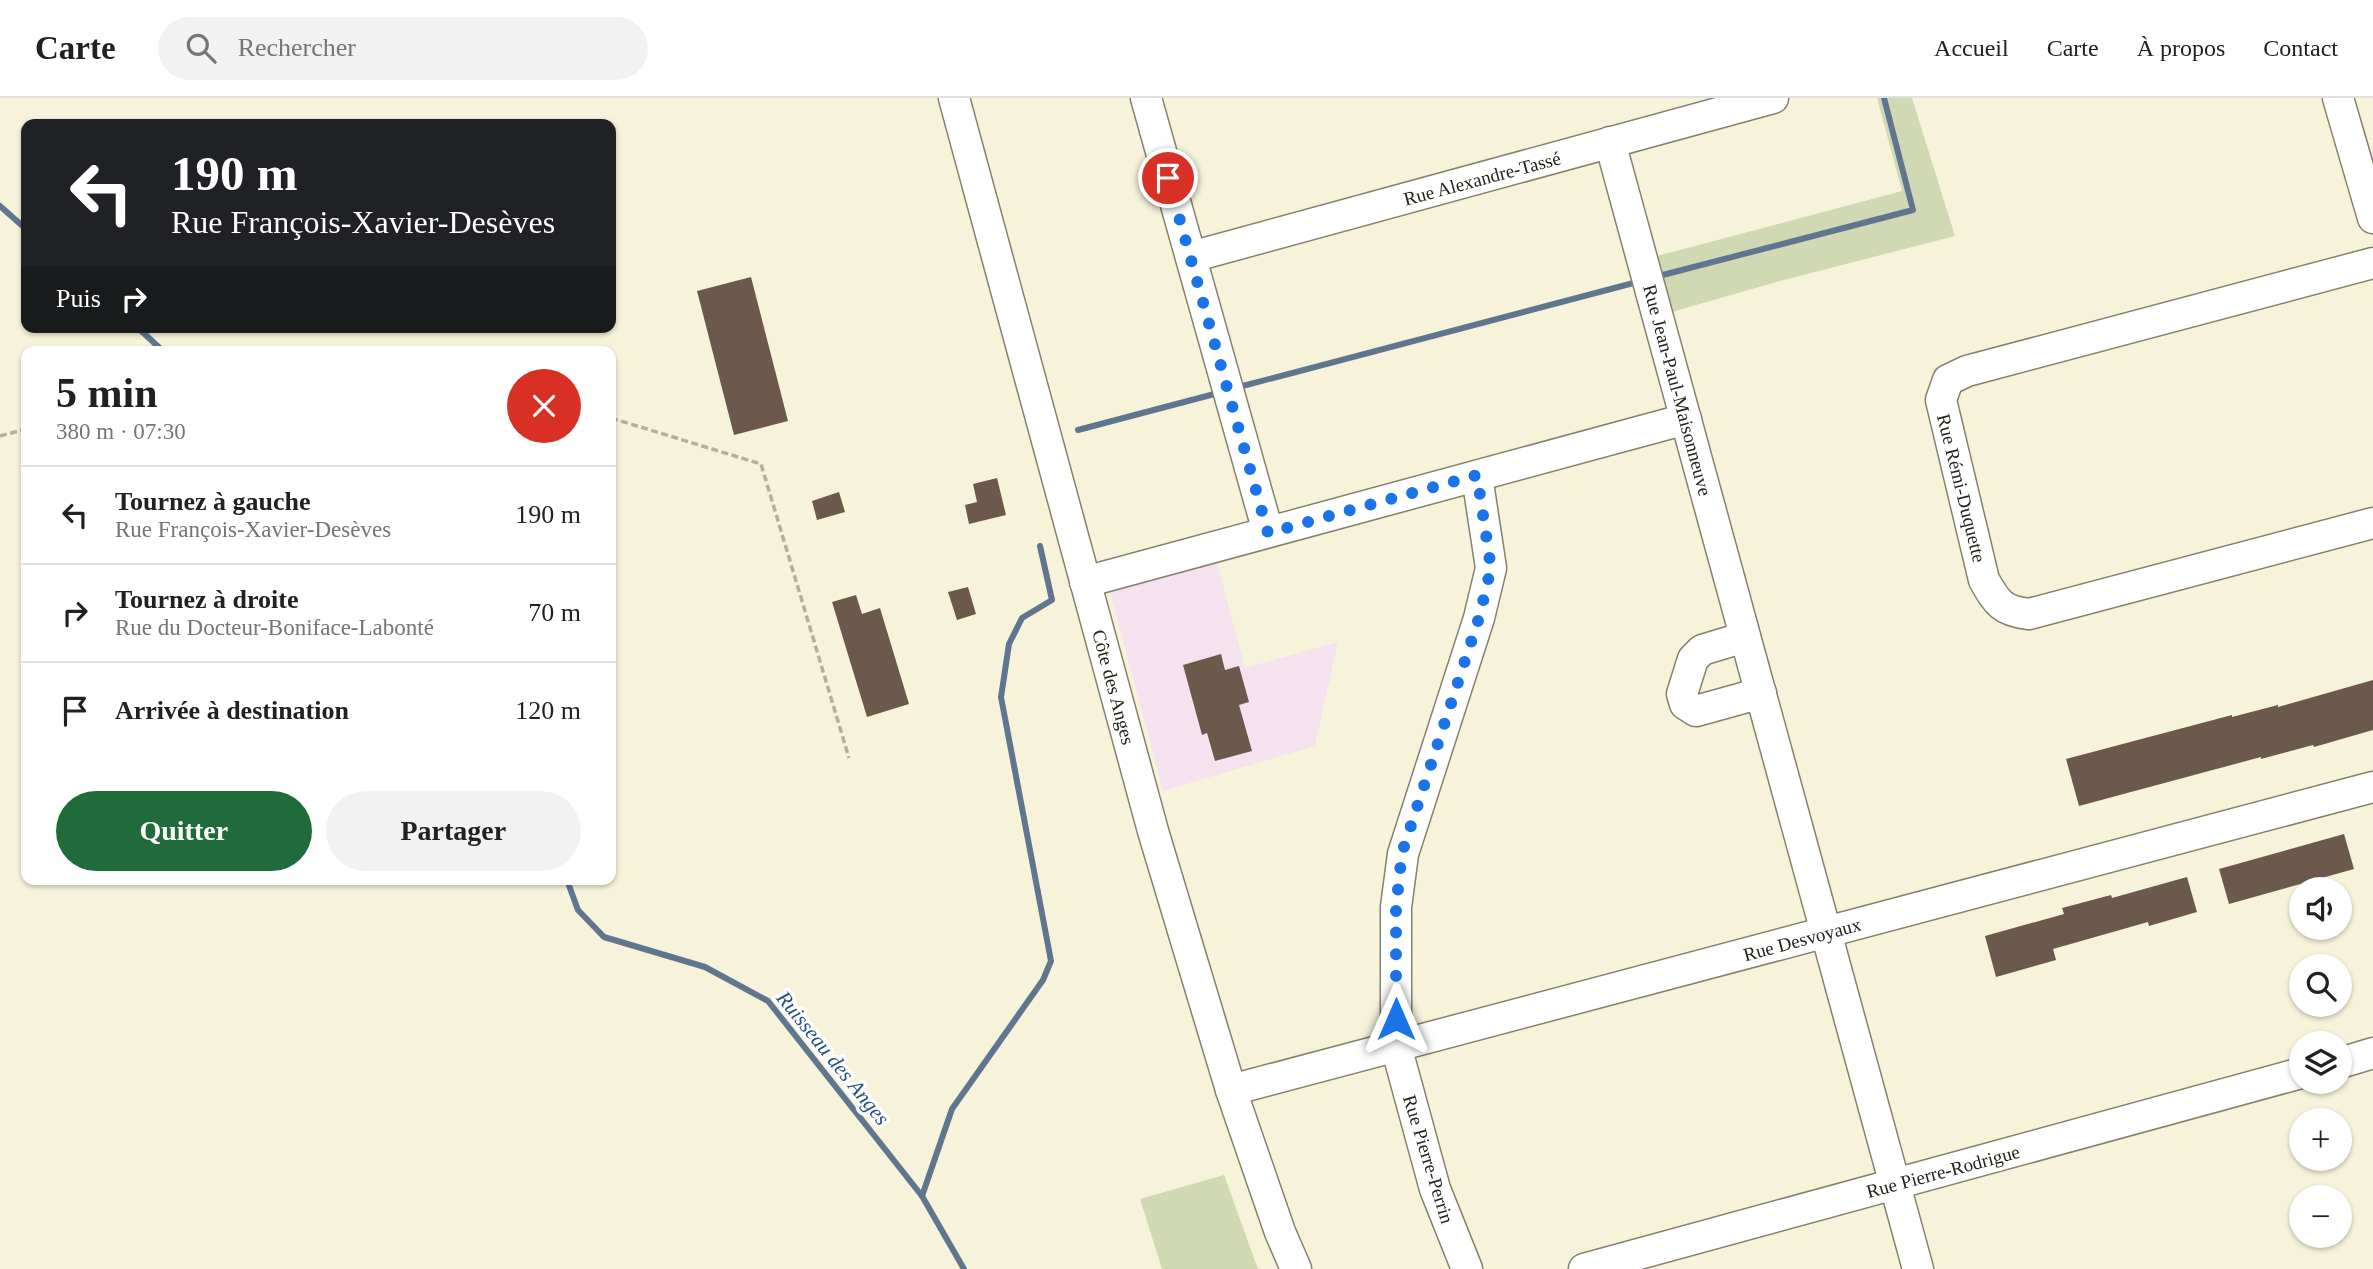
<!DOCTYPE html>
<html lang="fr">
<head>
<meta charset="utf-8">
<style>
  :root { --surface:#fff; --page:#f2f2f2; --text:#202124; --muted:#757577; --line:#e0e0e0; --accent:#206b3a }
  body { margin:0; font-family:Georgia,serif; background:var(--page); color:var(--text); height:100vh; display:flex; flex-direction:column; font-size:26px; white-space:nowrap }
  * { box-sizing:border-box; margin:0 }
  p { font-size:23px; color:var(--muted) }
  .icon { flex:none; width:38px; height:38px; fill:none; stroke:currentColor; stroke-width:2; stroke-linecap:round; stroke-linejoin:round }
  .map { position:relative; flex:1; overflow:hidden }
  .drawer { position:absolute; left:21px; top:248px; width:595px; height:539px; display:flex; flex-direction:column; background:var(--surface); border-radius:14px; box-shadow:0 2px 5px #0004 }
  .drawer>* { flex:none }
  .guide { position:absolute; left:21px; top:21px; width:595px; height:214px; border-radius:14px; box-shadow:0 2px 5px #0004; background:#202124; color:#fff; overflow:hidden }
  .buttons { position:absolute; left:2289px; top:779px; display:grid; gap:14px }
  .buttons a { display:grid; place-items:center; width:63px; height:63px; border-radius:50%; background:var(--surface); box-shadow:0 2px 5px #0004; font-size:35px }
  .pin { position:absolute; display:grid; place-items:center; width:60px; height:60px; color:#fff; margin:-30px; border:4px solid #fff; border-radius:50%; box-shadow:0 2px 7px #0007 }
  .me { position:absolute; width:77px; margin:-38px; rotate:0deg; stroke-linejoin:round; filter:drop-shadow(0 0 5px #0008) }
  .turn { display:flex; align-items:center; gap:24px; height:147px; padding:0 35px; font-size:32px }
  .turn .icon { width:91px; height:91px; stroke-width:2.5 }
  .turn b { display:block; font-size:49px; line-height:60px }
  .then { display:flex; align-items:center; height:66px; padding:0 35px; background:#0003; gap:14px; font-size:26px }
  .round { display:grid; place-items:center; flex:none; width:74px; height:74px; border-radius:37px; background:var(--page) }
  .summary { display:flex; align-items:center; justify-content:space-between; height:119px; padding:0 35px }
  h1 { font-size:42px; font-weight:800; line-height:52px }
  .cta { display:flex; gap:14px; margin-top:auto; padding:14px 35px }
  .cta a { flex:1; height:80px; border-radius:42px; background:var(--accent); color:#fff; font-size:28px; font-weight:800; line-height:80px; text-align:center }
  .cta a+a { background:var(--page); color:var(--text) }
  ul { padding:0; list-style:none }
  li { display:flex; align-items:center; gap:21px; height:98px; padding:0 35px; border-top:2px solid var(--line) }
  li div { flex:1 }
  li b { display:block; font-size:26px }
  li em { font-style:normal }
  header { display:flex; align-items:center; gap:42px; box-sizing:border-box; height:98px; padding:0 35px; background:var(--surface); border-bottom:2px solid var(--line) }
  header strong { font-size:33px }
  nav { display:flex; gap:38px; margin-inline-start:auto; font-size:24px }
  .search { width:490px; height:63px; background:var(--page); display:flex; align-items:center; gap:18px; box-sizing:border-box; padding:0 24px; border-radius:38px; color:var(--muted); font-size:26px }
  .map>svg:first-child { display:block }
</style>
</head>
<body>
<header>
<strong>Carte</strong>
<div class="search"><svg class="icon" aria-label="search" viewBox="0 0 24 24"><circle cx="10" cy="10" r="6"/><path d="M15 15l6 6"/></svg>Rechercher</div>
<nav><a>Accueil</a><a>Carte</a><a>À propos</a><a>Contact</a></nav>
</header>
<div class="map">
<svg width="2373" height="1171" viewBox="0 0 2373 1171">
  <rect width="100%" height="100%" fill="#f7f3db"/>
  <path fill="#f6e1ef" d="M1213,449L1245,570L1338,544L1315,648L1163,693L1107,483Z"/>
  <g fill="#d1d9b4">
    <path d="M1877,0H1912L1955,138L1780,183L1658,218L1642,162L1902,93Z"/>
    <path d="M1224,1077L1258,1171H1162L1140,1101Z"/>
  </g>
  <g fill="none" stroke-linecap="round" stroke-linejoin="round">
    <g stroke="#60768f" stroke-width="6">
      <path d="M0,108L26,131"/>
      <path d="M1655,179L1913,112L1884,0"/>
      <path d="M137,229L164,254"/>
      <path d="M1235,290L1641,183"/>
      <path d="M1078,332L1222,294"/>
      <path d="M567,782L578,812L604,839L705,869L768,903L922,1098L964,1171"/>
      <path d="M922,1098L952,1011L1043,882L1051,863L1001,599L1009,546L1022,520L1052,502L1040,448"/>
    </g>
  </g>
  <g fill="#6c594c">
    <path d="M751,179L788,323L734,337L697,193Z"/>
    <path d="M997,380L1006,417L969,426L965,407L977,404L973,386Z"/>
    <path d="M839,394L845,414L817,422L812,403Z"/>
    <path d="M968,489L976,516L957,522L948,494Z"/>
    <path d="M856,497L862,516L880,510L909,606L867,619L832,504Z"/>
    <path d="M1221,556L1225,572L1239,568L1249,604L1239,607L1252,653L1215,663L1207,635L1202,637L1183,567Z"/>
    <path d="M2373,582V632L2314,649L2313,647L2261,661V659L2079,708L2066,661L2232,617V619L2278,607V609Z"/>
    <path d="M2344,736L2354,771L2229,806L2219,771Z"/>
    <path d="M2187,779L2197,814L2149,828L2148,824L2053,851L2056,862L1996,879L1985,838L2064,816L2062,810L2111,797L2112,800Z"/>
  </g>
  <g fill="none" stroke-linecap="round" stroke-linejoin="round">
    <defs>
      <g id="minor">
        <path d="M954,0L1153,733L1231,992L1280,1134L1296,1171"/>
        <path d="M1146,0L1268,434"/>
        <path d="M2338,0L2373,120"/>
        <path d="M1610,44L1918,1171"/>
        <path d="M1191,159L1773,0"/>
        <path d="M2373,165L1967,273L1948,282L1941,302L1984,482C1997,505 2002,513 2029,516L2373,425"/>
        <path d="M1085,484L1686,321"/>
        <path d="M1745,539L1702,552L1693,561L1682,596L1685,606L1696,613L1761,595"/>
        <path d="M2340,965L2373,955"/>
        <path d="M1231,992L2373,689"/>
        <path d="M1467,1171L1435,1091L1396,948V809L1403,756L1479,520L1491,470L1477,378"/>
        <path d="M1584,1171L2301,975"/>
      </g>
    </defs>
    <use href="#minor" stroke="#85816c" stroke-width="33"/>
    <g stroke="#b3b09d" stroke-width="3.5" stroke-dasharray="7 3.5" stroke-linecap="butt">
      <path d="M611,320L761,366L849,660"/>
      <path d="M0,338L26,331"/>
    </g>
    <use href="#minor" stroke="#fff" stroke-width="30"/>
  </g>
  <g fill="none" stroke-linecap="round" stroke-linejoin="round">
    <path stroke="#1a73e8" stroke-width="12" stroke-dasharray="0 21.6" d="M1168,80L1268,435L1477,377L1491,470L1479,520L1402,755L1396,809V921"/>
  </g>
  <g text-anchor="middle" stroke-width="7" stroke-linejoin="round" paint-order="stroke">
    <g font-size="19" fill="#25231b" stroke="#fff">
      <text transform="translate(1482 80) rotate(-15)" y="7">Rue Alexandre-Tassé</text>
      <text transform="translate(1678 292) rotate(75)" y="7">Rue Jean-Paul-Maisonneuve</text>
      <text transform="translate(1962 390) rotate(76)" y="7">Rue Rémi-Duquette</text>
      <text transform="translate(1114 589) rotate(75)" y="7">Côte des Anges</text>
      <text transform="translate(1802 841) rotate(-15)" y="7">Rue Desvoyaux</text>
      <text transform="translate(1429 1061) rotate(73)" y="7">Rue Pierre-Perrin</text>
      <text transform="translate(1943 1073) rotate(-15)" y="7">Rue Pierre-Rodrigue</text>
    </g>
    <g font-size="21" font-style="italic" fill="#235084" stroke="#fff">
      <text transform="translate(833 960) rotate(51)" y="7">Ruisseau des Anges</text>
    </g>
  </g>
</svg>
<div class="buttons">
<a><svg class="icon" aria-label="sound" viewBox="0 0 24 24"><path d="M4 9h4l5-4v14l-5-4H4zM17 9q2 3 0 6"/></svg></a>
<a><svg class="icon" aria-label="search" viewBox="0 0 24 24"><circle cx="10" cy="10" r="6"/><path d="M15 15l6 6"/></svg></a>
<a><svg class="icon" aria-label="layers" viewBox="0 0 24 24"><path d="M12 4l9 5-9 5-9-5zM3 14l9 5 9-5"/></svg></a>
<a>+</a>
<a>−</a>
</div>
<div class="pin" style="left:1168px;top:80px;background:#d93025"><svg class="icon" aria-label="arrive" viewBox="0 0 24 24"><path d="M6 21V4h12l-3 4 3 4H6"/></svg></div>
<svg class="me" style="left:1396px;top:921px" viewBox="-20 -20 40 40"><path d="M0-17L14 15 0 8-14 15z" fill="#1a73e8" stroke="#fff" stroke-width="4"/></svg>
<div class="guide">
<div class="turn"><svg class="icon" aria-label="left" viewBox="0 0 24 24"><path d="M17 20v-9H6M10 6l-5 5 5 5"/></svg><div><b>190 m</b>Rue François-Xavier-Desèves</div></div>
<div class="then">Puis<svg class="icon" aria-label="right" viewBox="0 0 24 24"><path d="M7 20v-9h11M14 6l5 5-5 5"/></svg></div>
</div>
<section class="drawer">
<div class="summary"><div><h1>5 min</h1><p>380 m · 07:30</p></div><a class="round" style="background:#d93025;color:#fff"><svg class="icon" aria-label="close" viewBox="0 0 24 24"><path d="M6 6l12 12M18 6L6 18"/></svg></a></div>
<ul>
<li><svg class="icon" aria-label="left" viewBox="0 0 24 24"><path d="M17 20v-9H6M10 6l-5 5 5 5"/></svg><div><b>Tournez à gauche</b><p>Rue François-Xavier-Desèves</p></div><em>190 m</em></li>
<li><svg class="icon" aria-label="right" viewBox="0 0 24 24"><path d="M7 20v-9h11M14 6l5 5-5 5"/></svg><div><b>Tournez à droite</b><p>Rue du Docteur-Boniface-Labonté</p></div><em>70 m</em></li>
<li><svg class="icon" aria-label="arrive" viewBox="0 0 24 24"><path d="M6 21V4h12l-3 4 3 4H6"/></svg><div><b>Arrivée à destination</b></div><em>120 m</em></li>
</ul>
<div class="cta"><a>Quitter</a><a>Partager</a></div>
</section>
</div>
</body>
</html>
